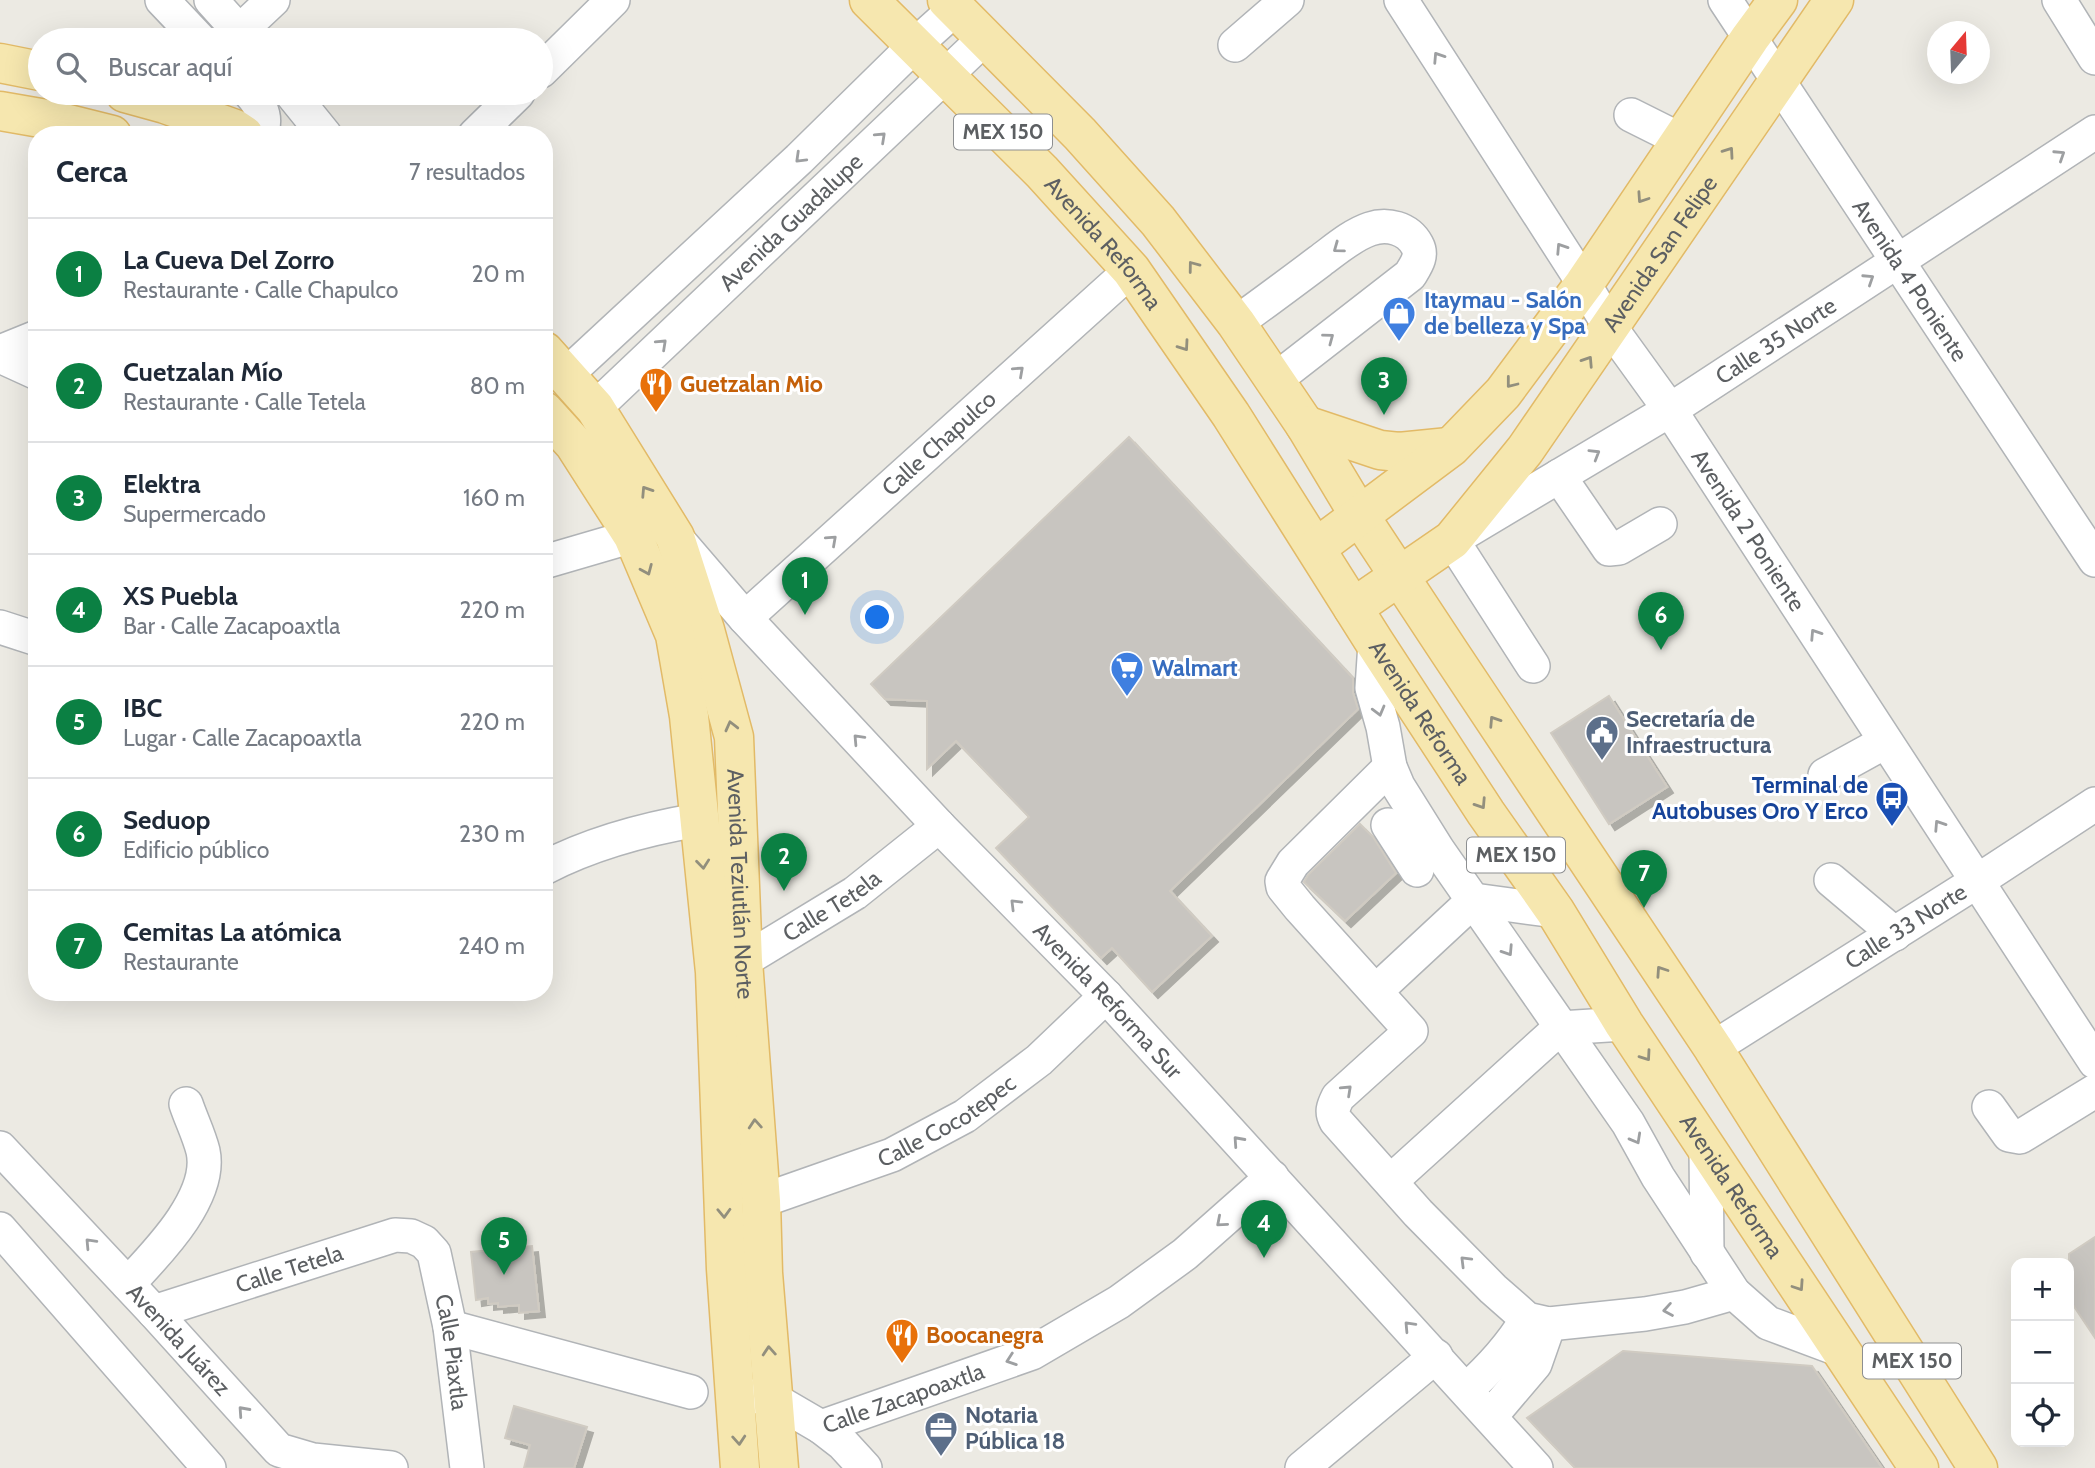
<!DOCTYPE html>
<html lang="es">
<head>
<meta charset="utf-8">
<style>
	body { margin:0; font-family:Cabin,sans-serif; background:#f6f6f7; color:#1f2937 }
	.controls { position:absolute; right:21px; bottom:21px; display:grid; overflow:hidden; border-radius:14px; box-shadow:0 7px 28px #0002 }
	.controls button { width:63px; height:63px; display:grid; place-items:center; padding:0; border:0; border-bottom:2px solid #e0e1e3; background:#fff; color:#1f2937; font:35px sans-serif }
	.compass { position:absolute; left:1927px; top:21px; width:63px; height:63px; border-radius:50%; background:#fff; box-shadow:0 7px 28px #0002; rotate:19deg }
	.you { position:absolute; left:878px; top:618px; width:24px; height:24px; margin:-18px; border:5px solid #fff; border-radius:50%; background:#1a73e8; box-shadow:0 0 0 10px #1a73e833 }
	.badge { display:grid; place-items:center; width:46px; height:46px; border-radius:50%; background:#0b8043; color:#fff; font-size:23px; font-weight:700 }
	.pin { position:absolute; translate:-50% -58px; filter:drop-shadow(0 2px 4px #0008) }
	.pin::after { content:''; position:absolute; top:37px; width:24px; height:21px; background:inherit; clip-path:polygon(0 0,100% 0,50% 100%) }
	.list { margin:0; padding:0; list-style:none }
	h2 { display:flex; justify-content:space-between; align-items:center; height:91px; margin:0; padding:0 28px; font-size:30px }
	h2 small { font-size:23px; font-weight:400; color:#747a83 }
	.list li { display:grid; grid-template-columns:46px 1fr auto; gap:21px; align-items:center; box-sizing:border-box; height:112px; padding:0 28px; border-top:2px solid #e0e1e3 }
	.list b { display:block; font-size:26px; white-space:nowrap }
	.list p { margin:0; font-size:23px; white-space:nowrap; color:#747a83 }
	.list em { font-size:23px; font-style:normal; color:#747a83 }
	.icon { flex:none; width:38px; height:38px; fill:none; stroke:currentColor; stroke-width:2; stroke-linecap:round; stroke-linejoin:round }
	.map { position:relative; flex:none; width:2095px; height:1468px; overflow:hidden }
	.search { position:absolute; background:#fff; box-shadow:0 7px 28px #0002; left:28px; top:28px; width:525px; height:77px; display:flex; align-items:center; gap:18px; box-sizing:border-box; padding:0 24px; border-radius:38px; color:#747a83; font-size:26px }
	.panel { position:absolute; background:#fff; box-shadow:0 7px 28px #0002; left:28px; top:126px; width:525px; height:875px; border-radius:28px }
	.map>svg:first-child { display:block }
</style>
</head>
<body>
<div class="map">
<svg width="2095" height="1468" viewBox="0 0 2095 1468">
	<defs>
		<filter id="shadow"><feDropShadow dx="6" dy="6" stdDeviation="0" flood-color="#0004"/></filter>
	</defs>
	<rect width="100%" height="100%" fill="#eceae3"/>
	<path fill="#c8c5c0" stroke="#d0cbc2" stroke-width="2" filter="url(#shadow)" d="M 1129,437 L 1353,678 L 1353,693 L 1358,709 L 1170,891 L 1212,936 L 1152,992 L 1112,948 L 1101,958 L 996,848 L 1029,817 L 956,741 L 927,769 L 927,701 L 885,699 L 871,684 Z
		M 1609,696 L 1667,787 L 1609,824 L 1551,733 Z
		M 1360,824 L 1373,837 L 1396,873 L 1345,921 L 1304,882 L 1308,875 Z
		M 2095,1237 L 2095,1338 L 2069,1299 L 2069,1254 Z
		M 532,1246 L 539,1311 L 519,1313 L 519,1305 L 498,1307 L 498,1303 L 488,1304 L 488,1298 L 476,1300 L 471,1252 Z
		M 1623,1351 L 1812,1366 L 1882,1468 L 1575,1468 L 1527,1418 Z
		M 514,1406 L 587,1427 L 574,1468 L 524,1468 L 530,1445 L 505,1438 Z"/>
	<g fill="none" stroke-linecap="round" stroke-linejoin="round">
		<defs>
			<g id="minor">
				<path d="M 162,0 L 200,40"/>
				<path d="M 211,0 L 247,40"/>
				<path id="s1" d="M 1401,0 L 1584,284 L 1610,327 L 1670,410 L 2095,1062"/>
				<path id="s2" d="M 1725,0 L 2095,560"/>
				<path d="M 2059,0 L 2095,58"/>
				<path d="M 240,31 L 273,0"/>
				<path d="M 1235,45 L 1287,0"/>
				<path d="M 541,71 L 613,0"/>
				<path d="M 250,93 C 261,105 268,119 260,135"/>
				<path d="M 291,93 L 325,135"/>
				<path d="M 1631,115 L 1681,140"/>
				<path d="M 475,135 L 518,93"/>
				<path d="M 1236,323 C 1264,303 1292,282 1320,261 C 1335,250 1352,235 1370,229 C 1387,223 1408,228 1417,245 C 1423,256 1416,265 1410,275 L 1275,380"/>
				<path d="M 0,352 L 37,337"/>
				<path d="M 0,356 L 37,373"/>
				<path d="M 567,374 L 799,159 L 915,45 L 955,9"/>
				<path id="s3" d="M 595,408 L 986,37"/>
				<path d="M 1559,476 L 1609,549 L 1619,548 L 1660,524"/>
				<path id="s4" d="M 678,540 L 745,618 L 939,826 L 1106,996 L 1536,1468"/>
				<path d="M 544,562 L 633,536"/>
				<path id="s5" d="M 745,618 L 1131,270"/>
				<path d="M 0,627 L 37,639"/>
				<path d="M 1375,643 L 1372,688 L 1383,727 L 1390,767 L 1398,786 L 1438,850 L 1628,1123 L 1658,1177 L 1734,1293 L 1768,1323 L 1843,1351"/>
				<path id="s6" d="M 1533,666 L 1452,540 L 1670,410 L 2095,132"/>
				<path d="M 1390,767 L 1293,863 L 1282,881 L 1283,887 L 1300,908 L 1411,1031 L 1338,1097 C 1333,1107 1331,1112 1336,1121 L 1418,1213 L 1493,1289 L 1527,1319 L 1549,1324 L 1645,1314 L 1685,1307 L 1734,1293"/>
				<path d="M 1825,775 L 1885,742"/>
				<path d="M 1388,825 L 1417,870"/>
				<path d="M 544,868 C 592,843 645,829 698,820"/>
				<path d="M 1831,880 L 1895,934"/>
				<path id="s7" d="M 723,969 L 743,961 L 855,893 L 939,826"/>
				<path d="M 1376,991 L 1474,900 L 1555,911"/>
				<path id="s8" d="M 1713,1048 L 1976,882 L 2095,804"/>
				<path d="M 1989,1107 L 2009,1135 L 2020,1137 L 2095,1091"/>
				<path d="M 1706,1146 L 1707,1253"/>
				<path id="s9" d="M 0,1148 L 154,1312 L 279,1450 L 313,1460 L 391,1468"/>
				<path d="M 1391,1181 L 1560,1028 L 1624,1024"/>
				<path id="s10" d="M 761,1201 L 892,1155 L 965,1116 L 1039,1060 L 1106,996"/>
				<path d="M 0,1229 L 209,1468"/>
				<path d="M 128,1284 C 157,1253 213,1197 203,1151 C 199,1135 191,1119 186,1104"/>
				<path id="s11" d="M 154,1312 L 395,1235 L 411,1236 L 424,1242 L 434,1253 L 450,1327 L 467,1468"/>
				<path d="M 450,1327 L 691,1392"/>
				<path d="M 1466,1390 C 1491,1368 1510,1347 1527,1319"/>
				<path id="s12" d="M 752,1396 L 773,1399 L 821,1427 L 1032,1353 L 1119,1302 L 1185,1254 L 1272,1177"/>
				<path d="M 1490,1417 L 1535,1364 L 1549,1324"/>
				<path d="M 821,1427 L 843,1444 L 865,1468"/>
				<path d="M 1302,1468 L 1436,1356"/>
			</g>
			<g id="major">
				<path id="s13" d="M 869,0 L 1042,172 L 1131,270 L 1231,415 L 1375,643 L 1486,813 L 1555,911 L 1624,1024 L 1919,1468"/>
				<path d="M 947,0 L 1080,134 L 1158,221 L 1236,323 L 1305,425 L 1359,515 L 1450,653 L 1713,1048 L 1978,1468"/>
				<path d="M 0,63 L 40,71"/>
				<path d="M 125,93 L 165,104 L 235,129 L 244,135"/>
				<path d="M 0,111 L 52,120 L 112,135"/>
				<path id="s14" d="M 544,351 L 595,408 L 675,537 L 705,630 L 734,737 L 743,961 L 761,1201 L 763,1273 L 779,1468"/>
				<path d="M 544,411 L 574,444 L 633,536 L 675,635 L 689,716 L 715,972 L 726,1269 L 740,1468"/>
				<path d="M 1305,425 L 1380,450 L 1399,452 L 1449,447"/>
				<path d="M 1316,548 L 1451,447 L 1503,393 L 1584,284 L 1750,38 L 1778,0"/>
				<path id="s15" d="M 1353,608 L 1452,540 L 1525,450 L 1834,0"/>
			</g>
		</defs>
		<use href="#minor" stroke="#b1b4b7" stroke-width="36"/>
		<use href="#major" stroke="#e2ba67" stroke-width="41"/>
		<use href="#minor" stroke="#fff" stroke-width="33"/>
		<use href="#major" stroke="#f6e7af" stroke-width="38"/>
	</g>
	<defs><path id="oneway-chevron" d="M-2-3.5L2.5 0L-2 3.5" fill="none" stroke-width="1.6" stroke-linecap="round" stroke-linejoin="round" transform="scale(1.75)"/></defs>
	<g stroke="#9d9fa1">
		<use href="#oneway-chevron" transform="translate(1438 57) rotate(-123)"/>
		<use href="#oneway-chevron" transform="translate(881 137) rotate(-43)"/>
		<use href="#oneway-chevron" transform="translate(2060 155) rotate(-33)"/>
		<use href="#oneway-chevron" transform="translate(800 158) rotate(136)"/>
		<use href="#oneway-chevron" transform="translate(1338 248) rotate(144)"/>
		<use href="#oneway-chevron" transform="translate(1561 248) rotate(-123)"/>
		<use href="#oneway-chevron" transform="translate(1869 279) rotate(-33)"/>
		<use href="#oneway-chevron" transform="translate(1329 338) rotate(-37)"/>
		<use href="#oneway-chevron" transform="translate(662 344) rotate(-43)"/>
		<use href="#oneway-chevron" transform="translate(1019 371) rotate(-42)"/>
		<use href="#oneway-chevron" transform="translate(1595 454) rotate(-31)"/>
		<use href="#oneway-chevron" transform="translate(832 540) rotate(-42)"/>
		<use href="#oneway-chevron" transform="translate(1815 634) rotate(-123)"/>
		<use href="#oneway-chevron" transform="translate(1379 711) rotate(75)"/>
		<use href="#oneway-chevron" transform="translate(858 739) rotate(-133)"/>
		<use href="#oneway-chevron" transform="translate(1939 825) rotate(-123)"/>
		<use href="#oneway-chevron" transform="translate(1015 904) rotate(-135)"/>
		<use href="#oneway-chevron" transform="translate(1508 951) rotate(57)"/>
		<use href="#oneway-chevron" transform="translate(1347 1090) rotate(-43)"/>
		<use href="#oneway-chevron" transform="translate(1636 1139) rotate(61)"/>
		<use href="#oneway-chevron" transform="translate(1238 1141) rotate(-132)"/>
		<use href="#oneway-chevron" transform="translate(1221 1222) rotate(139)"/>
		<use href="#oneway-chevron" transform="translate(90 1243) rotate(-133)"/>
		<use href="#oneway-chevron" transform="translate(1465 1261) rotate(-135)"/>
		<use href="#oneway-chevron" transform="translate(1668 1310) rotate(170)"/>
		<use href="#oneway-chevron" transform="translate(1409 1326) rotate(-133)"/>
		<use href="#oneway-chevron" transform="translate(1011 1360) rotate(161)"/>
		<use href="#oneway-chevron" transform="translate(243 1411) rotate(-132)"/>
	</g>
	<g stroke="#928f7d">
		<use href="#oneway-chevron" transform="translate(1729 152) rotate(-55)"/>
		<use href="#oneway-chevron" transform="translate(1642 198) rotate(124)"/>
		<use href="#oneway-chevron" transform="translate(1193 266) rotate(-127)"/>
		<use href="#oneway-chevron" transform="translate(1184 346) rotate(55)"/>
		<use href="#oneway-chevron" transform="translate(1588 361) rotate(-57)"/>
		<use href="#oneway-chevron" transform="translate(1511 383) rotate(128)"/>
		<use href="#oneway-chevron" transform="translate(646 491) rotate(-123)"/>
		<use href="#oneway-chevron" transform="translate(647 570) rotate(67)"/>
		<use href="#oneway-chevron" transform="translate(1494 721) rotate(-123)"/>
		<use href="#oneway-chevron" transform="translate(731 726) rotate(-104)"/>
		<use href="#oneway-chevron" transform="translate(1481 804) rotate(57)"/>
		<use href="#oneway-chevron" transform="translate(703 864) rotate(84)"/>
		<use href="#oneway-chevron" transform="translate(1661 971) rotate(-124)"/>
		<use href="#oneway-chevron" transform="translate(1646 1056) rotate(55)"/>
		<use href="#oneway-chevron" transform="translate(755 1124) rotate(-94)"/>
		<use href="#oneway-chevron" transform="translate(724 1213) rotate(88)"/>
		<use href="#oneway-chevron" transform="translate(1799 1286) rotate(56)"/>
		<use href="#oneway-chevron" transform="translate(769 1351) rotate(-94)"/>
		<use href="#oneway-chevron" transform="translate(739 1440) rotate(86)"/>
	</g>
	<defs>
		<symbol id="shop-pin" viewBox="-11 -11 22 30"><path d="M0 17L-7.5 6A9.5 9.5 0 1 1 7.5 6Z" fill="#3f7fe0" stroke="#fff"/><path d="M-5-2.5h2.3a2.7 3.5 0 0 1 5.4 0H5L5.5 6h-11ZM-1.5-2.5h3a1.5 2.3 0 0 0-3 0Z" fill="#fff"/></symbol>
		<symbol id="restaurant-pin" viewBox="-11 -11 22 30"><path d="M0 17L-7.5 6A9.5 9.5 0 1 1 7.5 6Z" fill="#e8710a" stroke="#fff"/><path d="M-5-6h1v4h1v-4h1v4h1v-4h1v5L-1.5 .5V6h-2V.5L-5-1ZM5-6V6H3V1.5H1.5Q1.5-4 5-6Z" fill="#fff"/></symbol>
		<symbol id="supermarket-pin" viewBox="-11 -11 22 30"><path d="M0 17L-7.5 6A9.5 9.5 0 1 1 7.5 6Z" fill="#3f7fe0" stroke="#fff"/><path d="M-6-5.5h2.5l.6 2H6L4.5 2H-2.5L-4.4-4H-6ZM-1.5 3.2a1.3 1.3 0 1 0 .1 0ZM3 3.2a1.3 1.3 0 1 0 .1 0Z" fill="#fff"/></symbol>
		<symbol id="civic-pin" viewBox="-11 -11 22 30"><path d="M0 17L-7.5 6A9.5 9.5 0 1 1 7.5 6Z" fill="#5c6f8a" stroke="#fff"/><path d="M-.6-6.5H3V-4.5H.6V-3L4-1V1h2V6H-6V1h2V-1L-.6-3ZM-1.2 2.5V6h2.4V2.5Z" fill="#fff"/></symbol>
		<symbol id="bus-pin" viewBox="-11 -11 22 30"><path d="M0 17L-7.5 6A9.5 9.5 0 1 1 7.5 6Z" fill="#1a4fb4" stroke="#fff"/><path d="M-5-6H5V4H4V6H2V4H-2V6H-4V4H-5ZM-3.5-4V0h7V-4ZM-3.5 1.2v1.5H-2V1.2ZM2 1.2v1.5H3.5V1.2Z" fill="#fff"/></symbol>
		<symbol id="office-pin" viewBox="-11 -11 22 30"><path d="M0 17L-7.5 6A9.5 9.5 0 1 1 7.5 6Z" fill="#5c6f8a" stroke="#fff"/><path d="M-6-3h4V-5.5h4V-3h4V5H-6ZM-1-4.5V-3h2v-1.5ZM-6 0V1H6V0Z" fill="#fff"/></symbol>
	</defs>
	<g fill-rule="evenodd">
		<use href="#shop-pin" x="1380" y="294" width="38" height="52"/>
		<use href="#restaurant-pin" x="637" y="365" width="38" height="52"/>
		<use href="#supermarket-pin" x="1108" y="649" width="38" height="52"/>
		<use href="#civic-pin" x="1583" y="713" width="38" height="52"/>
		<use href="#bus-pin" x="1873" y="779" width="38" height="52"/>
		<use href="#restaurant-pin" x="883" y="1316" width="38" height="52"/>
		<use href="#office-pin" x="922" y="1409" width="38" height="52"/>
	</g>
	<g text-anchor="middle" stroke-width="6" stroke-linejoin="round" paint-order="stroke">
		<g fill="#fff" stroke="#8d8f91" stroke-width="2">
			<rect x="954" y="114.5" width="98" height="35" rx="5"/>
			<rect x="1467" y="837.5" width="98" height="35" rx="5"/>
			<rect x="1863" y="1343.5" width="98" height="35" rx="5"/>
		</g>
		<g font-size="21" font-weight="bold" fill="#5c5f62">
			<text x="1003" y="139">MEX 150</text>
			<text x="1516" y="862">MEX 150</text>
			<text x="1912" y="1368">MEX 150</text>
		</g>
		<g font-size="23" fill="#5c5f62" stroke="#fff">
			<text dy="8" stroke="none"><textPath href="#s3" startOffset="270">Avenida Guadalupe</textPath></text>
			<text dy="8" stroke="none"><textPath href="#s13" startOffset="338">Avenida Reforma</textPath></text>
			<text dy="8" stroke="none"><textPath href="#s15" startOffset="474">Avenida San Felipe</textPath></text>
			<text dy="8" stroke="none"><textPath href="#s2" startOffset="336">Avenida 4 Poniente</textPath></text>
			<text dy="8" stroke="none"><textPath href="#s6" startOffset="530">Calle 35 Norte</textPath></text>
			<text dy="8" stroke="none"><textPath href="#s5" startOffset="261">Calle Chapulco</textPath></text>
			<text dy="8" stroke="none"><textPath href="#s1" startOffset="634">Avenida 2 Poniente</textPath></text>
			<text dy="8" stroke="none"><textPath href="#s13" startOffset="905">Avenida Reforma</textPath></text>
			<text dy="8" stroke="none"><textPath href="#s14" startOffset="584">Avenida Teziutlán Norte</textPath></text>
			<text dy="8" stroke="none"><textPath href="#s7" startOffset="126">Calle Tetela</textPath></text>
			<text dy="8" stroke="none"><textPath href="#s8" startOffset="228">Calle 33 Norte</textPath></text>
			<text dy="8" stroke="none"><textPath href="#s4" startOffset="630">Avenida Reforma Sur</textPath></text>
			<text dy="8" stroke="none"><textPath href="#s10" startOffset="203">Calle Cocotepec</textPath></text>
			<text dy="8" stroke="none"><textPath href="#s13" startOffset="1472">Avenida Reforma</textPath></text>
			<text dy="8" stroke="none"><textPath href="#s11" startOffset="142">Calle Tetela</textPath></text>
			<text dy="8" stroke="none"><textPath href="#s9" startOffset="262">Avenida Juárez</textPath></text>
			<text dy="8" stroke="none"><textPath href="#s11" startOffset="399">Calle Piaxtla</textPath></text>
			<text dy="8" stroke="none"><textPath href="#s12" startOffset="164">Calle Zacapoaxtla</textPath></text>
		</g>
		<g font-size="23" font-weight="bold" fill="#366cbe" stroke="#fff" text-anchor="start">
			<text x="1424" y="308">Itaymau - Salón<tspan x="1424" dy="26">de belleza y Spa</tspan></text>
			<text x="1152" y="676">Walmart</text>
		</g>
		<g font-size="23" font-weight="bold" fill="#c56008" stroke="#fff" text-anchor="start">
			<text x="680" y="392">Guetzalan Mio</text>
			<text x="926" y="1343">Boocanegra</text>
		</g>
		<g font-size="23" font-weight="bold" fill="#4e5e75" stroke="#fff" text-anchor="start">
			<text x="1626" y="727">Secretaría de<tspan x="1626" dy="26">Infraestructura</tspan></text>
			<text x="965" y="1423">Notaria<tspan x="965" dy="26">Pública 18</tspan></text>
		</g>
		<g font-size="23" font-weight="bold" fill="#164399" stroke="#fff" text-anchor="end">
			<text x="1868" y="793">Terminal de<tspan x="1868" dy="26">Autobuses Oro Y Erco</tspan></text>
		</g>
	</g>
</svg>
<div class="controls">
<button>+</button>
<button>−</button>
<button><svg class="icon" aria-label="locate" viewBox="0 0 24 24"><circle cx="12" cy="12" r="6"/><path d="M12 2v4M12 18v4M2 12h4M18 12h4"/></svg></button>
</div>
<svg class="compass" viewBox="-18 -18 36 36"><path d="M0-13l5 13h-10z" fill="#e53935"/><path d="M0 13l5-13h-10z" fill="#747a83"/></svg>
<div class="you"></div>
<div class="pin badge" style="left:805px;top:615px">1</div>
<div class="pin badge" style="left:784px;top:891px">2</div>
<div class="pin badge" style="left:1384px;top:415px">3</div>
<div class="pin badge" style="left:1264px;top:1258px">4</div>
<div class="pin badge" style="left:504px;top:1275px">5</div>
<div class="pin badge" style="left:1661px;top:650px">6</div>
<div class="pin badge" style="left:1644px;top:908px">7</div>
<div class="search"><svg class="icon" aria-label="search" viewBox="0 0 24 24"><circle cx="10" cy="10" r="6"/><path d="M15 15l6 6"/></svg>Buscar aquí</div>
<section class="panel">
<h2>Cerca<small>7 resultados</small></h2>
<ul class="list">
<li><span class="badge">1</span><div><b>La Cueva Del Zorro</b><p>Restaurante · Calle Chapulco</p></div><em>20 m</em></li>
<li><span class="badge">2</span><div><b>Cuetzalan Mío</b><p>Restaurante · Calle Tetela</p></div><em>80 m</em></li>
<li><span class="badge">3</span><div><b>Elektra</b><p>Supermercado</p></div><em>160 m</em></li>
<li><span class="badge">4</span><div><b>XS Puebla</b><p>Bar · Calle Zacapoaxtla</p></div><em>220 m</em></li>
<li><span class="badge">5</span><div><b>IBC</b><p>Lugar · Calle Zacapoaxtla</p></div><em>220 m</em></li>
<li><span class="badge">6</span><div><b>Seduop</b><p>Edificio público</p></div><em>230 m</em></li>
<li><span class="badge">7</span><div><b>Cemitas La atómica</b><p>Restaurante</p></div><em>240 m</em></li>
</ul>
</section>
</div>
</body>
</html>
